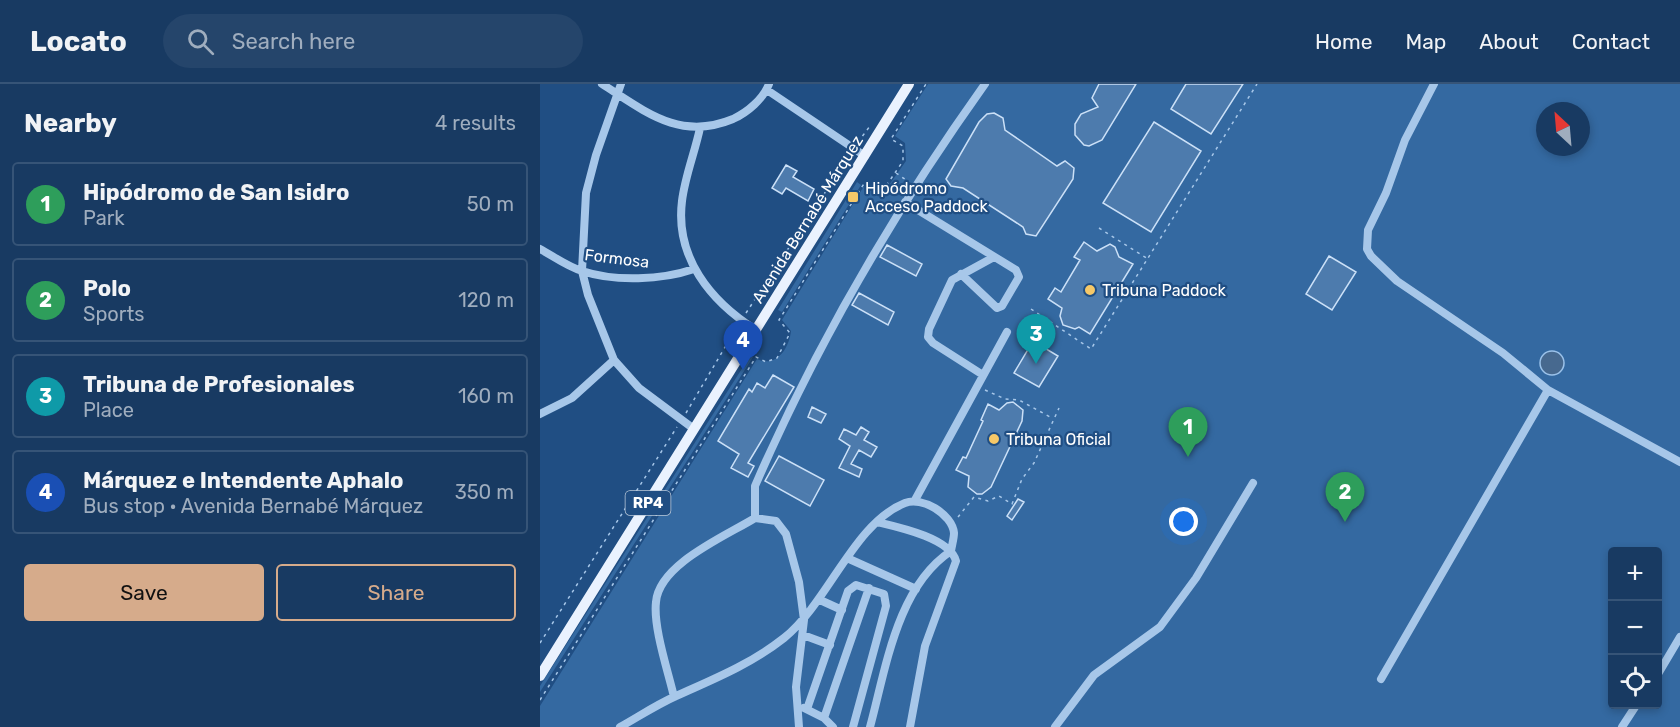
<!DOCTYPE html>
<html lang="en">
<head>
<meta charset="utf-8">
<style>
	body { margin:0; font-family:Rubik,sans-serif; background:#25456b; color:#f1f3f6 }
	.controls { position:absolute; right:18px; bottom:18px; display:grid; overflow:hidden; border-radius:6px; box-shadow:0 3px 9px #0003 }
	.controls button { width:54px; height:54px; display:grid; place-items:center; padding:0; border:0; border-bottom:2px solid #365477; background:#183a62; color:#f1f3f6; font:30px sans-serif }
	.compass { position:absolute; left:996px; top:18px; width:54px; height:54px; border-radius:50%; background:#183a62; box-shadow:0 3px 9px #0003; rotate:334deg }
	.you { position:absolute; left:644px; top:438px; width:21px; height:21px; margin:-15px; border:4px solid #fff; border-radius:50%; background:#1a73e8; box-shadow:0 0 0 9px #1a73e833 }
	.badge { display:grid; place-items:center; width:39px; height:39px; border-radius:50%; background:#d6ab8b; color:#fff; font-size:20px; font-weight:700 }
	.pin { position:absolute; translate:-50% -50px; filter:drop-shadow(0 2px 3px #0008) }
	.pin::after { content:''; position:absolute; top:32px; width:21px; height:18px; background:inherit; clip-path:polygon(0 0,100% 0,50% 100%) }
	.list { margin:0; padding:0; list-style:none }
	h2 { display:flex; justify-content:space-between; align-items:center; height:78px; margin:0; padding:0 24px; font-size:26px }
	h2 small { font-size:20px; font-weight:400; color:#9fadbe }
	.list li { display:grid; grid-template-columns:39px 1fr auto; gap:18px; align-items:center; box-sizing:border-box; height:84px; margin:0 12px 12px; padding:0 12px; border:2px solid #365477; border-radius:6px }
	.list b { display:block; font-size:22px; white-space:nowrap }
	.list p { margin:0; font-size:20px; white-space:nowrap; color:#9fadbe }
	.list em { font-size:20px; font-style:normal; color:#9fadbe }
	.actions { display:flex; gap:12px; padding:18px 24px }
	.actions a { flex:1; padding:14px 0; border:2px solid #d6ab8b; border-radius:6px; text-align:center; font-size:21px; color:#d6ab8b }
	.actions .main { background:#d6ab8b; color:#111 }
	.icon { flex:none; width:33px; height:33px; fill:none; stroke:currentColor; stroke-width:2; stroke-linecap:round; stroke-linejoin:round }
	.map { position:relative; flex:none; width:1140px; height:643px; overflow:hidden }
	header { display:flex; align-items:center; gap:36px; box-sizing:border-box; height:84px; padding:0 30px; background:#183a62; border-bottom:2px solid #365477 }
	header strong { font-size:28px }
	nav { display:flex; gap:33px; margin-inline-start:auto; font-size:21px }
	.search { width:420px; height:54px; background:#25456b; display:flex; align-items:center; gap:15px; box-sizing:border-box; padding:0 21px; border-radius:33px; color:#9fadbe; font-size:22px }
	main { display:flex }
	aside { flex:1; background:#183a62 }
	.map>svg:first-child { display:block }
</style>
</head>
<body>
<header>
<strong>Locato</strong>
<div class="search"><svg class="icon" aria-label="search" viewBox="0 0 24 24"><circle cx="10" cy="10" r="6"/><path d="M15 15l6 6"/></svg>Search here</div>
<nav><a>Home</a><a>Map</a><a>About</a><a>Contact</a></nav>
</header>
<main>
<aside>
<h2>Nearby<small>4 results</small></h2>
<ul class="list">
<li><span class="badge" style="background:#2e9e5b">1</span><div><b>Hipódromo de San Isidro</b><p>Park</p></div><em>50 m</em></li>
<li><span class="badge" style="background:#2e9e5b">2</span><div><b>Polo</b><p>Sports</p></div><em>120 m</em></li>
<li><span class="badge" style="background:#0f9aa8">3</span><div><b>Tribuna de Profesionales</b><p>Place</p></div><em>160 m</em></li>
<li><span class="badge" style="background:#1a4fb4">4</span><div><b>Márquez e Intendente Aphalo</b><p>Bus stop · Avenida Bernabé Márquez</p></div><em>350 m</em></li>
</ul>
<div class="actions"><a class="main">Save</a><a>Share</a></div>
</aside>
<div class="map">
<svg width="1140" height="643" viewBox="0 0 1140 643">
	<rect width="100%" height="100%" fill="#204e83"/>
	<path fill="#3469a1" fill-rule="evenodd" d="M 388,0 L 1140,0 L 1140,643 L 0,643 L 0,622 L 217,275 C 236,284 249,265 251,247 L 242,236 L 324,102 L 333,108 L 347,104 L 366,77 L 365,59 L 355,52 ZM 1005,27 L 1041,27 L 1041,63 L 1005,63 ZM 1072,468 L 1118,468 L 1118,620 L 1072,620 Z
		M 317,98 L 321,101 L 242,228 L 238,226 Z
		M 210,272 L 213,273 L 0,608 L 0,602 Z"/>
	<path fill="#47698f" stroke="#9bc2ea" stroke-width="1.5" d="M1000 279a12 12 0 1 1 24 0a12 12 0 1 1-24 0Z"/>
	<path fill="#4d7bad" stroke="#cbe0f7" stroke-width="1.5" d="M 559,0 L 596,0 L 562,56 L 549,62 L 544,61 L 535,51 L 535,40 L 541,30 L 558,23 L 552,14 Z
		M 646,0 L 703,0 L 671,50 L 631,25 Z
		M 454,29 L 463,34 L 465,46 L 517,82 L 525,77 L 534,84 L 533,95 L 496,152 L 486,150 L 483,143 L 423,104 L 411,102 L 406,95 L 439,38 L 447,30 Z
		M 614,38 L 661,67 L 611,148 L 563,119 Z
		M 246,81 L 257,87 L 253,93 L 274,105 L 268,117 L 246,104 L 242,110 L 232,104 Z
		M 544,158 L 557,167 L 570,160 L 575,163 L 579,173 L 593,180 L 550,250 L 539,243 L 535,245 L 523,241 L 520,232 L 522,224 L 508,215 L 515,204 L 521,208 L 540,176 L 534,173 Z
		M 347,161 L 382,180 L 376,192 L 340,173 Z
		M 789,172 L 816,188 L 792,226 L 766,210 Z
		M 319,209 L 354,228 L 348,241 L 312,221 Z
		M 493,257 L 518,272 L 499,303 L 474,289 Z
		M 233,291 L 254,303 L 208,379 L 214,382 L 208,393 L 191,384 L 199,370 L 178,357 L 209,305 L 212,308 L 217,299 L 225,304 Z
		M 473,318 L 483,326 L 482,337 L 451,403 L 442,410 L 437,410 L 428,403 L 429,392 L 416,386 L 423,373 L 426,374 L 443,337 L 441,336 L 448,320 L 459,326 L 467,319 Z
		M 272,323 L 286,330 L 281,339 L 268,333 Z
		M 321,343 L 329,348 L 324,356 L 337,363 L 331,373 L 319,366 L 311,380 L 322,385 L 319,393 L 299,384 L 310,362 L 299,355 L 304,345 L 316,351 Z
		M 239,372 L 284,396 L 270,422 L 225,397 Z
		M 478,415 L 484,418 L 472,436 L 467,432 Z"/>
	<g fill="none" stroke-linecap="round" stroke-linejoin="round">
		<path stroke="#a7c7e9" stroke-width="1.5" stroke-dasharray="3 4.5" stroke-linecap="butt" d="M 318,58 L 330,42 L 332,43
			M 356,89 L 369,98
			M 559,144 L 608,175
			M 491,225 L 551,265 L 717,0
			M 206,229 L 309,72
			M 445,306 L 465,315 L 479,316 L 512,334
			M 146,329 L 197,243
			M 418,433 L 434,413 L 448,417 L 459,412 L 472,420 L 482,395 L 494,379 L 519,324
			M 0,559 L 137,343
			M 0,616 L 216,273 L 226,278 L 237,274 L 250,249 L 239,236 L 325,98 L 334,104 L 346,102 L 363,77 L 363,62 L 351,55 L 386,0"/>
		<path stroke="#a7c7e9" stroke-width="8" d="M 62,0 C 106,28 140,57 193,35 C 208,28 223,15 229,0
			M 81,0 L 56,71 L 46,109 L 42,187 L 48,211 L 74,276 L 99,304 L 154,345
			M 894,0 L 865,56 L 846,109 L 828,146 L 827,165 L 831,172 L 857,197 L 963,269 L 1008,306 L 1140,378
			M 227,6 L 325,72
			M 160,44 C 155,68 145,92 142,117 C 135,173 170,217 216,246
			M 365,118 L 476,186 L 479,193 L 462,222 L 457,224 L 421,190
			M 0,165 C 13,172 28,183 42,187 C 75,198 122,196 154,185
			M 443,291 L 393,259 L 388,253 L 389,245 L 412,196 L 454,173
			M 0,330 L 32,314 L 74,276
			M 375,416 L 467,248
			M 215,434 L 215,402 C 277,259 355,126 445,0
			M 337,438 C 358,443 410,454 416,477 L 385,562 L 370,643
			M 307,474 L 376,505
			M 280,516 L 302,526
			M 263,551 L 290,561
			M 1118,590 L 1140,553
			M 841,595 L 1008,306
			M 134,613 C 128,587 113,543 116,518 C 119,480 186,452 215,434 L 236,437 L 246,450 L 259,498 L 264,536 L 256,603 L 259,643
			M 264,624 L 284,634 L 293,643
			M 267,625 L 308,507 L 316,501 L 344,510 L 346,522 L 313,643
			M 284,634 L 329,504
			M 80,643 C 98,633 116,621 136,612 C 174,595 211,580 244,554 C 288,519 314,439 365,419 C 382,412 412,430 414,449 C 414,454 412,461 411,467 C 357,503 346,584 330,643
			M 515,643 L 554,591 L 620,543 L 656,494 L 713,399
			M 1082,643 L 1097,620"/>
		<path stroke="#eaf2fe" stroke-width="10" d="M 0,592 L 369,0"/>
	</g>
	<g fill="#f6c868" stroke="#204e83" stroke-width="2">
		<rect x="307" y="107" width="12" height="12" rx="3"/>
		<circle cx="550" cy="206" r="6"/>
		<circle cx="454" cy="355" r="6"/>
	</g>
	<g text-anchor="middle" stroke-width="4.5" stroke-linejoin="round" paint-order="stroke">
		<rect fill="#204e83" stroke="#bccada" stroke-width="1.5" x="85.5" y="407" width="45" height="24" rx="4.5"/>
		<g font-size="15" font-weight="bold" fill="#fff">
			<text x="108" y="424">RP4</text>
		</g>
		<g font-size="16" fill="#fff" stroke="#204e83" text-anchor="start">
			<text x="325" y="110">Hipódromo<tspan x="325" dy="18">Acceso Paddock</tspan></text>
			<text x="562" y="212">Tribuna Paddock</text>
			<text x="466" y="361">Tribuna Oficial</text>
		</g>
		<g font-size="16" fill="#fff" stroke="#204e83">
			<text transform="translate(267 135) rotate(-58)" y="6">Avenida Bernabé Márquez</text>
			<text transform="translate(77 174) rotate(7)" y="6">Formosa</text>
		</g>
	</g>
</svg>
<div class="controls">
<button>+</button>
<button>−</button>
<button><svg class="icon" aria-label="locate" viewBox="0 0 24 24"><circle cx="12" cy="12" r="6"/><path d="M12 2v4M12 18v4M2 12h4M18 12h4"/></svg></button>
</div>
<svg class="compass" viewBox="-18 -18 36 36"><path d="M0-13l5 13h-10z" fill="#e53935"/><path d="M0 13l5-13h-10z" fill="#9fadbe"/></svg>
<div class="you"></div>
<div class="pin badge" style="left:648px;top:373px;background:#2e9e5b">1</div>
<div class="pin badge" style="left:805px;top:438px;background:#2e9e5b">2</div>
<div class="pin badge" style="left:496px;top:280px;background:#0f9aa8">3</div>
<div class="pin badge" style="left:203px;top:286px;background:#1a4fb4">4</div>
</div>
</main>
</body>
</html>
